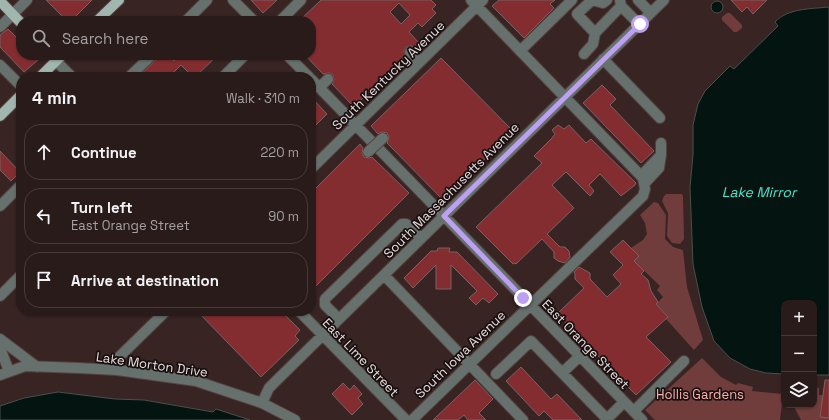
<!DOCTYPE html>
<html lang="en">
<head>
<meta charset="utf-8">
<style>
	body { margin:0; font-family:"Space Grotesk",sans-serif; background:#352827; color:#f1f3f6 }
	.controls { position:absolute; right:12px; bottom:12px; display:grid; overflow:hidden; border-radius:8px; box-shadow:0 1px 3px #0004 }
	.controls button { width:36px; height:36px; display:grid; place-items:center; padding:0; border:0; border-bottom:1px solid #453939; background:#291b1a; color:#f1f3f6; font:20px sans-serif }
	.stop { position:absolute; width:12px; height:12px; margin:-9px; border:3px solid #bca0f2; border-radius:50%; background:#fff }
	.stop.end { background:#bca0f2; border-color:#fff; box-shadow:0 1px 4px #0008 }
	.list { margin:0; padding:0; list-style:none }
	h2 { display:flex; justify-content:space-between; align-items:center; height:52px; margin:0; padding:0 16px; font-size:17px }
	h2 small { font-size:13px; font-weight:400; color:#a5a1a2 }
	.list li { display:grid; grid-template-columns:26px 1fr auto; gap:12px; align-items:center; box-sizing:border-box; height:56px; margin:0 8px 8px; padding:0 8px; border:1px solid #453939; border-radius:16px }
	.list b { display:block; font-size:15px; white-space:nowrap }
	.list p { margin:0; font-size:13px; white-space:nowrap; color:#a5a1a2 }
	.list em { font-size:13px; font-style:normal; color:#a5a1a2 }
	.icon { flex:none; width:22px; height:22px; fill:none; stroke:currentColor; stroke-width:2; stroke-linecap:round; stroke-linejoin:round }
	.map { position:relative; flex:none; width:829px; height:420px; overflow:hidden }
	.search { position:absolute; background:#291b1a; box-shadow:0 1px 3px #0004; left:16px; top:16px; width:300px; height:44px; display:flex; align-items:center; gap:10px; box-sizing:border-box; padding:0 14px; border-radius:16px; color:#a5a1a2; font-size:15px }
	.panel { position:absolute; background:#291b1a; box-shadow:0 1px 3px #0004; left:16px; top:72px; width:300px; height:244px; border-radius:16px }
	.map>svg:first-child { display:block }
</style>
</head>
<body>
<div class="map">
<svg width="829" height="420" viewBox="0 0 829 420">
	<rect width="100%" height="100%" fill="#372423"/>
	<path fill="#703d3c" d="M 727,13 L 730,13 L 742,25 L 742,28 L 737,32 L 734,32 L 722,20 L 722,17 Z
		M 666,194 L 682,194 L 683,196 L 684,239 L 680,244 L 672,243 L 667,236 L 668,213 L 662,201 L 664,196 Z
		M 654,202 L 658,203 L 666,215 L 665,239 L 673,247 L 683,250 L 687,287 L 703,340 L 694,350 L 666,319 L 668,317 L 656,304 L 663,297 L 657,290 L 660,286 L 634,261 L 639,256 L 631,248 L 643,240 L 647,234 L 645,223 L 640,215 Z
		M 702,358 L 721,377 L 736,385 L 738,383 L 753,387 L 752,391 L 783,394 L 780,420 L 655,420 L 645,410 Z
		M 814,387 L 819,388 L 819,395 L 823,395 L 820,416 L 829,418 L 829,420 L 801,420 L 793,405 L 814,405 Z"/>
	<path fill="#041410" stroke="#49504e" d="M711 7a6 6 0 1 1 12 0a6 6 0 1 1-12 0Z
		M 829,7 L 829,375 L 814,375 L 814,303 L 784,303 L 784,374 L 766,373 L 750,369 L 730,358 L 714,341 L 702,307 L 693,264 L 690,187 L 693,155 L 693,125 L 698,104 L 705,91 L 730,66 L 734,69 L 778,26 L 775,22 C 788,8 811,9 829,7 Z
		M 58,392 L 115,399 L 144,400 L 213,412 L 216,409 L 250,420 L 0,420 L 0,406 L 24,398 Z"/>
	<path fill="#832d30" stroke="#796362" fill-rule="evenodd" d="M 46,0 L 92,0 L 71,21 L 67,21 Z
		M 251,0 L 277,0 L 263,13 Z
		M 321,0 L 431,0 L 436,5 L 432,9 L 436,13 L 422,27 L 418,23 L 409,32 L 419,43 L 414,47 L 411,46 L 406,47 L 404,51 L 405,56 L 354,107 L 332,84 L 334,80 L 333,75 L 329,73 L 323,74 L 305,55 L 311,55 L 311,21 L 299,21 ZM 399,3 L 410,15 L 401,24 L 390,12 Z
		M 499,0 L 555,0 L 550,4 L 554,8 L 524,38 L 492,6 Z
		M 731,0 L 767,0 L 753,14 L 747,7 L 742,12 Z
		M 8,29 L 21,42 L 21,55 L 33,55 L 38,60 L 24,72 L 0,47 L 0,35 Z
		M 161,55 L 168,55 L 174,61 L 180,55 L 218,55 L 195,77 L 193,77 L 181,65 L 169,77 L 138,77 Z
		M 441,58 L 513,131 L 443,200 L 387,143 L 389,137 L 387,133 L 382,132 L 378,134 L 371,126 Z
		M 602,85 L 616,99 L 610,105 L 654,151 L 641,163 L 583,103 Z
		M 311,97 L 327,114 L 311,130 Z
		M 558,125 L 564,129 L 569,125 L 586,143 L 591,139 L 636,183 L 635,185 L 621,196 L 600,174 L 589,185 L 594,191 L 590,196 L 566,172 L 552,185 L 574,208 L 547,234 L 560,247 L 565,247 L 569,251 L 570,257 L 565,263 L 558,261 L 554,258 L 554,252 L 542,239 L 516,264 L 515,263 L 513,264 L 476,227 L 542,163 L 534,156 L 552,138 L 555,134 L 552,130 Z
		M 360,144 L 363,148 L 362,153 L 364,157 L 369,158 L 372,157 L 409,193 L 311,291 L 311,193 Z
		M 0,151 L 20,172 L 11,181 L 0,170 Z
		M 623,240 L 639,256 L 634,261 L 644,271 L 641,274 L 648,280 L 651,291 L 658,302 L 656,304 L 668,317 L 646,337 L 671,362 L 636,395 L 557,314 L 584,288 L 575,279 L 575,274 L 574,272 L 579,267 L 590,273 L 590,279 L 607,297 L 621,284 L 613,275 L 623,265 L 610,252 Z
		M 438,248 L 450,248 L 449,252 L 457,252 L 498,294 L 489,303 L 483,298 L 476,305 L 469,298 L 477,291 L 451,265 L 451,289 L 436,289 L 436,265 L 413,288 L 404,278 L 431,251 L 437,251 Z
		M 197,311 L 281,311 L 300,330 L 295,336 L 299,340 L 261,377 Z
		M 521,367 L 551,399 L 557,394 L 582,420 L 553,420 L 544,411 L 539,416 L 506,381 Z
		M 475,380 L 493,399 L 479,413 L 486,420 L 468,420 L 464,415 L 458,420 L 433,420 Z
		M 825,380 L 829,380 L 829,418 L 820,417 Z
		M 343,383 L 350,390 L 354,385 L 362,394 L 358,398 L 363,404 L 352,415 L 332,394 Z"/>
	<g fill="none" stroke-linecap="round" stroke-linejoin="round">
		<defs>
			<path id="minor" d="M 233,0 L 254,21
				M 607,0 L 603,3 L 592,0 L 577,14 L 595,33 L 621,6
				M 620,0 L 621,6 L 639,24
				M 638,0 L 651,13
				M 186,21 L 207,0
				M 280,21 L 301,0
				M 0,27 L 27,0
				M 520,51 L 572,0
				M 410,52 L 420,62
				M 584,54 L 593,44 L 595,33
				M 287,55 L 309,77
				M 603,59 L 660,118
				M 56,61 L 72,77
				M 0,65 L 21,86
				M 129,77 L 152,55
				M 223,77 L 245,55
				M 311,79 L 642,420
				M 319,88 L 328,79
				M 661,155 L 661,143
				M 311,169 L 483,0
				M 641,176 L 661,155 L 659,168 L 644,184
				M 0,206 L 21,185
				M 384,275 L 523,420
				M 0,296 L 21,275
				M 299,311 L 406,420
				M 339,319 L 325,305 L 325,299 L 402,224 L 406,224 L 421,238
				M 0,339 L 37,367
				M 0,348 L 9,371
				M 117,370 L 115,361 L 166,311
				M 562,373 L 580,356
				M 496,374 L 531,341 L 607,419 L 624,402
				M 0,375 L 25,366 L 79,368 L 117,370 L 196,381 L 262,403 L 295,420
				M 262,403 L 269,388 L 277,380 L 664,0
				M 634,411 L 684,361
				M 412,420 L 643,196 L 645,189 L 643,178 L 471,0"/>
			<path id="major" d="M 0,1 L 21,23
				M 97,21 L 119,0
				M 40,77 L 62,55
				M 0,116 L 21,95"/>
		</defs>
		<use href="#minor" stroke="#544241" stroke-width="12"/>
		<use href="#major" stroke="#544241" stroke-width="12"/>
		<use href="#minor" stroke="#66706d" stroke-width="10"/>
		<use href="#major" stroke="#a2b6b0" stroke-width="10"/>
		<defs>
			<path id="minor-bridge" d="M 368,152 L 383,138"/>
		</defs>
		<use href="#minor-bridge" stroke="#544241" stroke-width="12" stroke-linecap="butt"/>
		<use href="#minor-bridge" stroke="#66706d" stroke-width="10"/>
	</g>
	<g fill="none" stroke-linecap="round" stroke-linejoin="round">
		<path stroke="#bca0f2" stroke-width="5" d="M 523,298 L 444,216 L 640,24"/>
	</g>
	<g text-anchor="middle" stroke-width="3.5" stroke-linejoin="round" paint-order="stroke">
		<g font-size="13" fill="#eadddd" stroke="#181010">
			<text transform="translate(388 75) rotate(-44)" y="5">South Kentucky Avenue</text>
			<text transform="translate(451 190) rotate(-45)" y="5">South Massachusetts Avenue</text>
			<text transform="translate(586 344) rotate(46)" y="5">East Orange Street</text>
			<text transform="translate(460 354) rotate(-44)" y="5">South Iowa Avenue</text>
			<text transform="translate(361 357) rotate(46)" y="5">East Lime Street</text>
			<text transform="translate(152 364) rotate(8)" y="5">Lake Morton Drive</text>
		</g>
		<g font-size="13" fill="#fdb1ae" stroke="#181010">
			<text x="700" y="399">Hollis Gardens</text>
		</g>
		<g font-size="14" font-style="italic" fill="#38f0ce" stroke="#181010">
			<text x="759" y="197">Lake Mirror</text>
		</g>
	</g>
</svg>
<div class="controls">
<button>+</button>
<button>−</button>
<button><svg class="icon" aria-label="layers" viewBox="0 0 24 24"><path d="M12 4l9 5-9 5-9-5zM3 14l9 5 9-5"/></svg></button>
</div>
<div class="stop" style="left:640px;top:24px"></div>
<div class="stop end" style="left:523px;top:298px"></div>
<div class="search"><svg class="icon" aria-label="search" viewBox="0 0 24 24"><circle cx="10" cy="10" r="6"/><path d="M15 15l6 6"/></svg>Search here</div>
<section class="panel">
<h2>4 min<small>Walk · 310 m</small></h2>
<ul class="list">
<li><svg class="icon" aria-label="ahead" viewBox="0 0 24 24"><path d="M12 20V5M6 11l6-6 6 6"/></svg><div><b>Continue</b></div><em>220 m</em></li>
<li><svg class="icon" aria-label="left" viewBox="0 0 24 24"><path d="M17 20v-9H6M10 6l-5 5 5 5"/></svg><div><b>Turn left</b><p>East Orange Street</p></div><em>90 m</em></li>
<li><svg class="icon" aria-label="arrive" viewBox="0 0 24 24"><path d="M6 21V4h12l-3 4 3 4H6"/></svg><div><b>Arrive at destination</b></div></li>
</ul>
</section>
</div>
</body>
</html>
